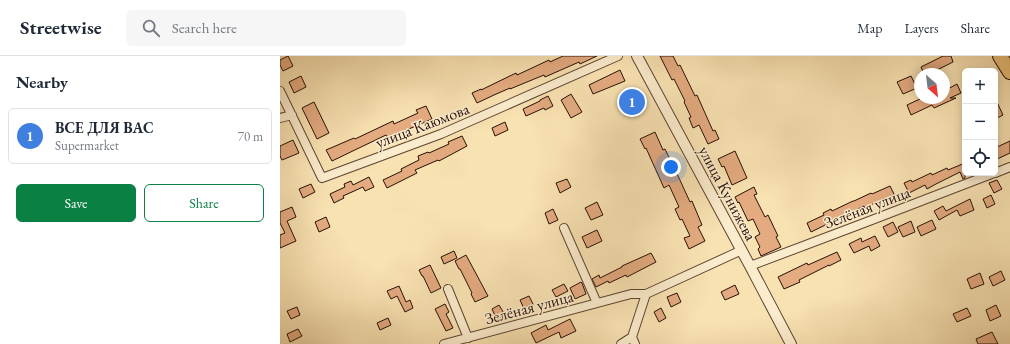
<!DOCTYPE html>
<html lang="en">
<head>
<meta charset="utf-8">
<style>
	body { margin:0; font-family:"EB Garamond",serif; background:#f6f6f7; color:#1f2937 }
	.controls { position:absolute; right:12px; top:12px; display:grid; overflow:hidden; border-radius:6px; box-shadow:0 2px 10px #0003 }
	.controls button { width:36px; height:36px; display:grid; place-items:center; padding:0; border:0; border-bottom:1px solid #e0e1e3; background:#fff; color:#1f2937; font:20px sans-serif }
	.compass { position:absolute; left:634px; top:12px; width:36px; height:36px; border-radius:50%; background:#fff; box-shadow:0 2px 10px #0003; rotate:152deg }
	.you { position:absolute; left:391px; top:111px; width:14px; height:14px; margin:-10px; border:3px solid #fff; border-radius:50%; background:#1a73e8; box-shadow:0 0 0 6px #1a73e833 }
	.badge { display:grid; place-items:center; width:26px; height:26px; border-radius:50%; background:#0b8043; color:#fff; font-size:13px; font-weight:700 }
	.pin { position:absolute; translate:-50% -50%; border:2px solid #fff; box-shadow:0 1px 4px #0006 }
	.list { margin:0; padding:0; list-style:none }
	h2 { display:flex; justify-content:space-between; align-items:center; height:52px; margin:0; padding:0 16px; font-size:17px }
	h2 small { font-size:13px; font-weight:400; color:#747a83 }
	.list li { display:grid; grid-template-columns:26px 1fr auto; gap:12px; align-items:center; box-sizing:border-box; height:56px; margin:0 8px 8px; padding:0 8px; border:1px solid #e0e1e3; border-radius:6px }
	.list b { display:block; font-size:15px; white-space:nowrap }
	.list p { margin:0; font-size:13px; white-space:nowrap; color:#747a83 }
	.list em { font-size:13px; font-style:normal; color:#747a83 }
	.actions { display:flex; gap:8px; padding:12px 16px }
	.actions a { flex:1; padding:9px 0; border:1px solid #0b8043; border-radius:6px; text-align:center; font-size:14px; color:#0b8043 }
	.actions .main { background:#0b8043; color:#fff }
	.icon { flex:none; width:22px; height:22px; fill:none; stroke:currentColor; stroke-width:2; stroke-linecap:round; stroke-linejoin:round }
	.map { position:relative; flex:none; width:730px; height:288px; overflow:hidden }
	header { display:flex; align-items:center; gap:24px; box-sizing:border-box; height:56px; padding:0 20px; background:#fff; border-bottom:1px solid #e0e1e3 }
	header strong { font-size:19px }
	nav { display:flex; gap:22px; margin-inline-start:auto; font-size:14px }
	.search { width:280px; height:36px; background:#f6f6f7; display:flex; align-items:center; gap:10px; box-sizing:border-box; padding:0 14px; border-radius:6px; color:#747a83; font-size:15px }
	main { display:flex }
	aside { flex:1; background:#fff }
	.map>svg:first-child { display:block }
</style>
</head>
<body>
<header>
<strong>Streetwise</strong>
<div class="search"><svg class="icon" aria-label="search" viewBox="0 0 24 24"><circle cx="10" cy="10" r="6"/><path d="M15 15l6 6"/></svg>Search here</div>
<nav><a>Map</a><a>Layers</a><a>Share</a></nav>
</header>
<main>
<aside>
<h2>Nearby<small></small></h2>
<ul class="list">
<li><span class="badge" style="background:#3f7fe0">1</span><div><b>ВСЕ ДЛЯ ВАС</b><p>Supermarket</p></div><em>70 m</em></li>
</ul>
<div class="actions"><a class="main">Save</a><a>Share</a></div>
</aside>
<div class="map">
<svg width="730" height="288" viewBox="0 0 730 288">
	<rect width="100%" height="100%" fill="#f9e2b2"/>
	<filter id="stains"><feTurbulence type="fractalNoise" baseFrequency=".005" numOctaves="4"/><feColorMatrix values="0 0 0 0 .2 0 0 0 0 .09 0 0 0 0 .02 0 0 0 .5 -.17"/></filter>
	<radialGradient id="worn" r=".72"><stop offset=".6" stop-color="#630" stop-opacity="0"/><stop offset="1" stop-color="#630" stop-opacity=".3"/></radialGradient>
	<path fill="#e4ab80" stroke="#280f06" d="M 8,0 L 13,10 L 3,15 L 0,9 L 0,4 Z
		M 283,0 L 317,0 L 300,8 L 299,6 L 265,21 L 264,19 L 230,33 L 230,32 L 214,39 L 197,47 L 192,37 L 201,33 L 201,34 L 236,17 L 237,19 L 269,4 L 270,6 Z
		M 380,0 L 393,0 L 398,10 L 400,9 L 415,40 L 417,39 L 433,75 L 435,74 L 439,83 L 428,88 L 419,69 L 413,72 L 409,62 L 411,61 L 404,46 L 405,45 L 394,23 L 392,24 Z
		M 663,0 L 671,0 L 673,6 L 649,18 L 644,18 L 641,11 Z
		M 340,14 L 345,25 L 313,38 L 309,29 Z
		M 21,20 L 26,31 L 14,37 L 9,26 Z
		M 631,20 L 637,32 L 623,38 L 617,26 Z
		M 677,28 L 681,37 L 670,42 L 676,42 L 654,52 L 652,49 L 631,59 L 627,49 L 642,42 L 664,42 L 664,35 Z
		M 291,38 L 302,56 L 291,62 L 281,44 Z
		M 356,39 L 360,47 L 347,53 L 343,45 Z
		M 268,40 L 273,50 L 265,54 L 264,52 L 246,60 L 243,53 L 260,45 L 260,44 Z
		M 715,42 L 723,59 L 715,63 Z
		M 34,46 L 49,77 L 37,83 L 22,52 Z
		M 146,50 L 152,63 L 108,82 L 106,79 L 52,105 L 46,94 L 74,82 L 75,83 L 113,65 L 114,68 L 138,57 L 136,54 Z
		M 225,66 L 228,74 L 215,80 L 212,72 Z
		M 375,76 L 383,94 L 385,93 L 394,112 L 394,111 L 410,146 L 412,145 L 422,169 L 418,171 L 425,185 L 409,193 L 404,182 L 410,180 L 402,163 L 400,164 L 395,153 L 399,151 L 389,129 L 384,132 L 366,92 L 365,93 L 360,83 Z
		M 182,80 L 187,90 L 159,105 L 158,104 L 135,114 L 137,117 L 107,132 L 103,124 L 122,115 L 121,113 L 139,104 L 138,100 L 148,96 L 149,97 L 169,88 L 168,86 Z
		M 13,84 L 19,97 L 2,104 L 0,100 L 0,90 Z
		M 730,85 L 730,97 L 715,104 L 715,92 Z
		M 455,95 L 467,122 L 452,129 L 444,110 L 442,111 L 438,103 Z
		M 685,107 L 685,122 L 683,123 L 680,116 L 656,128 L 647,133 L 645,129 L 629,137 L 624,127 L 631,124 L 632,126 L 651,117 L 652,119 L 667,112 L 668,114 Z
		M 89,121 L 94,131 L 85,135 L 83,131 L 63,140 L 64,142 L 54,147 L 50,138 L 65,131 L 64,128 L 71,125 L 73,129 Z
		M 287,123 L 291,131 L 280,137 L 276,127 Z
		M 717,124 L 722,133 L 714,137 L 709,127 Z
		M 31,128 L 35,136 L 23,142 L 19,133 Z
		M 610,130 L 615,140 L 605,145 L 604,143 L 584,152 L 584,150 L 531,176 L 527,167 L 544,159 L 543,157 L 551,153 L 552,155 L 573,145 L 574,145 L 591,137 L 592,138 Z
		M 474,131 L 477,138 L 474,139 L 485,161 L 488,159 L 498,180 L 496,181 L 501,191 L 481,200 L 478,193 L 480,191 L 475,181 L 480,178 L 473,163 L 468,165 L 459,146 L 458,147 L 455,141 Z
		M 711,139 L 715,148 L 707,152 L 703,143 Z
		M 690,143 L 694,154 L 680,160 L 677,154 L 659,164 L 654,155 L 663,150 L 666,155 Z
		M 317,146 L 323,159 L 311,164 L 305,152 Z
		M 12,151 L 16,161 L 7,165 L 16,185 L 0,192 L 0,179 L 5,177 L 0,167 L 0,156 Z
		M 273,153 L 278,164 L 269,168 L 265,157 Z
		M 46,161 L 50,171 L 39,176 L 35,166 Z
		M 652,164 L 656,173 L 641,180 L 637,171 Z
		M 631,165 L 635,176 L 623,181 L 618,171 Z
		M 613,166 L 618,176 L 608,181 L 603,171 Z
		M 317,174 L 322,185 L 307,192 L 302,181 Z
		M 595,180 L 600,190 L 591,195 L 589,190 L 574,197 L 569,188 L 581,182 L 582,186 Z
		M 174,195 L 177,202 L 164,208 L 161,201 Z
		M 557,196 L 561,204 L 549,210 L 549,209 L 519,224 L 520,226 L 504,233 L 498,221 L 527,207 L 528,209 Z
		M 371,197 L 376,206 L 347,221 L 346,219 L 329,227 L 328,225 L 316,231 L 312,223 L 319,219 L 320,222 L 342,211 L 342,210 Z
		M 186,199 L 208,240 L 195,246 L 191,238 L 192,237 L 180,213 L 179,213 L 175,205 Z
		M 150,209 L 161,232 L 151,237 L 143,220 L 142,220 L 139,214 Z
		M 721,215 L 725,224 L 713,230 L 709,221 Z
		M 700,217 L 704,228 L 691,233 L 687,223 Z
		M 301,226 L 302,227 L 306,238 L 295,243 L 290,232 Z
		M 284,228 L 288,235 L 276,241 L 272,234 Z
		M 455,229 L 459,238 L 445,244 L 441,236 Z
		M 119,230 L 126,246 L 130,244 L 133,252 L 125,256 L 117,240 L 111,243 L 107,235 Z
		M 397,237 L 401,246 L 391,251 L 387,241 Z
		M 249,240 L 254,250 L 245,255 L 240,244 Z
		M 165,248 L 169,256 L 166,258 L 173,272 L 166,275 L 155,253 Z
		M 219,249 L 225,259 L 217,264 L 212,253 Z
		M 716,249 L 721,260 L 710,265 L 706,254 Z
		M 17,251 L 20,259 L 11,263 L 7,255 Z
		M 381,252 L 386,262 L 379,266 L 374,256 Z
		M 687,252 L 691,260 L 677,266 L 673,258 Z
		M 108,262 L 111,269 L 100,274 L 97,267 Z
		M 290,263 L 296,275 L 281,282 L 279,276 L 256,287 L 251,277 L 266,269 L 268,274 Z
		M 18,273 L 22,280 L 10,286 L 7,278 Z
		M 712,276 L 718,288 L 698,288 L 696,283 Z"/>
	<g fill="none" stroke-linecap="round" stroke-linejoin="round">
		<defs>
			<path id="minor" d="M 0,35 L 42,122 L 161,78 L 338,0
				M 0,62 L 12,59
				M 715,117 L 730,111
				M 284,172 L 317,247
				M 470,210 L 584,167 L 714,117
				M 168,233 L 188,282
				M 164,288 L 351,238 L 366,238 L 462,194
				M 341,288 L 352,281
				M 355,288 L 352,281 L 366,238"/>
			<path id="tertiary" d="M 357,0 L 470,210 L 511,288"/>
			<path id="trunk" d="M 720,0 L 730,16"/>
		</defs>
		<use href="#minor" stroke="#5c4431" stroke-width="10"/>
		<use href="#tertiary" stroke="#5c4431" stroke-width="12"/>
		<use href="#trunk" stroke="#280f06" stroke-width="16"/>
		<use href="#minor" stroke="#fbeccd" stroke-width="8"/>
		<use href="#tertiary" stroke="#fbeccd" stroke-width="10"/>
		<use href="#trunk" stroke="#ecc179" stroke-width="14"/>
	</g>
	<g text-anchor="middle" stroke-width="3" stroke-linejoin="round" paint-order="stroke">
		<g font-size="16" fill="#280f06" stroke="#fbeccd">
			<text transform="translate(142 69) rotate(-21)" y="6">улица Каюмова</text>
			<text transform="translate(448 137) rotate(62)" y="6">улица Кунижева</text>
			<text transform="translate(587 151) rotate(-21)" y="6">Зелёная улица</text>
			<text transform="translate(249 251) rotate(-15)" y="6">Зелёная улица</text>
		</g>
	</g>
	<rect width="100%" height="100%" filter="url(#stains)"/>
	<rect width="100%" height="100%" fill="url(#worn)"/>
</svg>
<div class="controls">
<button>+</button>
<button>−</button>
<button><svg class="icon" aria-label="locate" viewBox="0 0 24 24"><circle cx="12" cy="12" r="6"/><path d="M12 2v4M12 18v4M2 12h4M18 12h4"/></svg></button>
</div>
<svg class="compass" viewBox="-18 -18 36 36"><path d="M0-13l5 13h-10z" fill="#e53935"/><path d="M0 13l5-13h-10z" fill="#747a83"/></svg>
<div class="you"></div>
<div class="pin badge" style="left:352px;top:46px;background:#3f7fe0">1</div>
</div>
</main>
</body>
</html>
